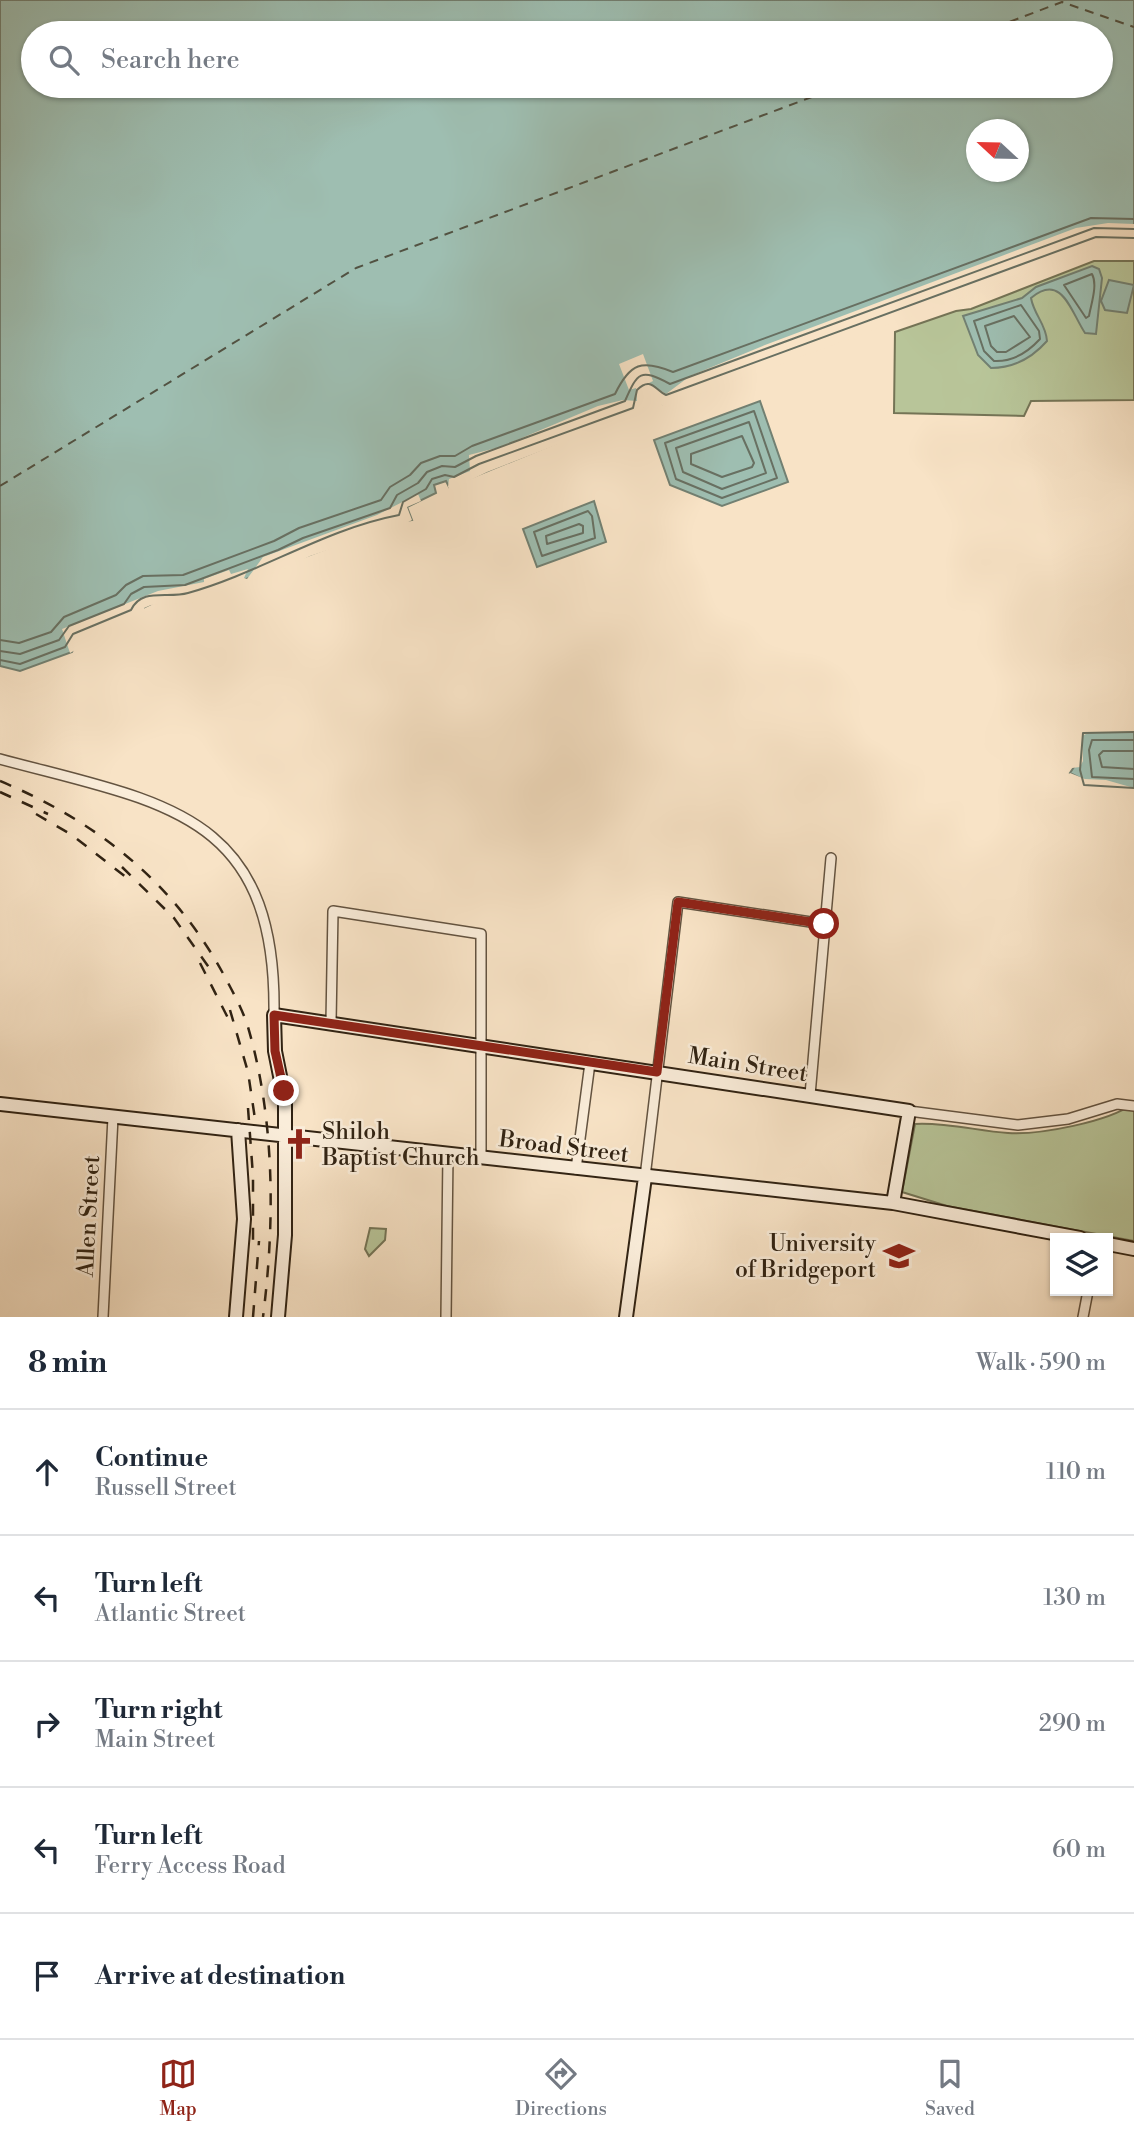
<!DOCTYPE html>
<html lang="en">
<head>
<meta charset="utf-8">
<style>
	body { margin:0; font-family:"Libre Bodoni",serif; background:#f6f6f7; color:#1f2937 }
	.controls { position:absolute; right:21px; bottom:21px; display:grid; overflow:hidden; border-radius:0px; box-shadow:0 2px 5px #0004 }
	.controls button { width:63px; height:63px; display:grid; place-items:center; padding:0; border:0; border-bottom:2px solid #e0e1e3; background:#fff; color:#1f2937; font:35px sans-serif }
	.compass { position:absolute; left:966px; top:119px; width:63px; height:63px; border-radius:50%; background:#fff; box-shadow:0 2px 5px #0004; rotate:292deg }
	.stop { position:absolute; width:21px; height:21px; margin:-16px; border:5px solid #8f2418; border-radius:50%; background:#fff }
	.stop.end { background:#8f2418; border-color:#fff; box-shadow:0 2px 7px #0008 }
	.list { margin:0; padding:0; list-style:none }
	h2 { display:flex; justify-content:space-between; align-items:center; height:91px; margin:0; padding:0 28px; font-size:30px }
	h2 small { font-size:23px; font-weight:400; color:#747a83 }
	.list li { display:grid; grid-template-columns:46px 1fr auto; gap:21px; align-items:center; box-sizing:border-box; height:126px; padding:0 28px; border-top:2px solid #e0e1e3 }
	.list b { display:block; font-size:26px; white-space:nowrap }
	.list p { margin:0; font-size:23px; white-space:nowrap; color:#747a83 }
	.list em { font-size:23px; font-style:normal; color:#747a83 }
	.icon { flex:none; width:38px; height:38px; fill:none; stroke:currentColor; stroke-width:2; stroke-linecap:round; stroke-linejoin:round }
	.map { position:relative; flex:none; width:1134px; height:1317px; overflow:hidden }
	.search { position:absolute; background:#fff; box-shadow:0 2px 5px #0004; left:21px; right:21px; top:21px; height:77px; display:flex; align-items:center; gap:18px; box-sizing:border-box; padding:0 24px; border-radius:38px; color:#747a83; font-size:26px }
	.sheet { height:721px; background:#fff }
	nav { display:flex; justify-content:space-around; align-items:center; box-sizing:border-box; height:98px; border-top:2px solid #e0e1e3; background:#fff; font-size:19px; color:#747a83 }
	nav a { display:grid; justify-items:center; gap:4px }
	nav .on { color:#8f2418 }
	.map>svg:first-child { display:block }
</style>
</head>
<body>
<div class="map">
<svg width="1134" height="1317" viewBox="0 0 1134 1317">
	<rect width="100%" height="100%" fill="#f8e3c6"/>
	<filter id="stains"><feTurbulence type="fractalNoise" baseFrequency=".00286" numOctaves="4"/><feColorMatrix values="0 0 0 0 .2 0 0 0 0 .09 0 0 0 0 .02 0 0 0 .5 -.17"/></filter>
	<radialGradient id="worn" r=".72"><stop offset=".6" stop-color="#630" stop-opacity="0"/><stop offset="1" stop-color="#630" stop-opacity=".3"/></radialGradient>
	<path fill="#b8c599" stroke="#747456" stroke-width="2" d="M 1094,261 L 1134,261 L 1134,400 L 1031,401 L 1024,416 L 894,413 L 895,332 L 956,311 L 971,309 Z
		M 1134,1103 L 1134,1241 L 947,1206 L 902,1192 L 915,1124 C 945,1122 978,1131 1008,1133 C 1039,1135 1109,1122 1134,1103 Z
		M 370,1228 L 386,1229 L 385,1240 L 369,1256 L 365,1249 Z"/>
	<path fill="#9ebeb1" stroke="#728072" stroke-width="2" fill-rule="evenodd" d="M 0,0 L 1134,0 L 1134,245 L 1099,243 L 663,404 L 653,392 L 644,393 L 642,408 L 449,487 L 446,481 L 434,485 L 436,493 L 407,507 L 412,520 L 395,523 L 190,600 L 153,603 L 77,640 L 72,652 L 20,671 L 0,666 ZM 33,33 L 1101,33 L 1101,86 L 33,86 ZM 976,130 L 1018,130 L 1018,172 L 976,172 Z
		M 1092,266 L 1099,269 L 1102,278 L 1096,334 L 1085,333 C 1071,312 1062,272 1031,298 C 1034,315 1046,324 1047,341 C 1032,358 1015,368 991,368 L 978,355 L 963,316 L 1022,298 L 1036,287 Z
		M 1109,280 L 1134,285 L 1127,313 L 1105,310 L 1101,301 Z
		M 760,401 L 788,482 L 722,506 L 670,485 L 654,440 Z
		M 594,501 L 606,542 L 537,567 L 523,529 Z
		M 1134,725 L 1134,802 L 1133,795 L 1112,795 L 1070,773 L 1074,767 L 1076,728 Z"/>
	<path fill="#f8e3c6" d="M 1108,223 L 1134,224 L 1134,248 L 1100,247 L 664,407 L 650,394 L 640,416 L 639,413 L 487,472 L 450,490 L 448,487 L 449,479 L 470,471 L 469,455 L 500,447 L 598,406 L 623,400 L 637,401 L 636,388 L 629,390 L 619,364 L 643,354 L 653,381 L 649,383 L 666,394 L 690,376 L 765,345 L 1076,228 Z
		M 418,494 L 421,501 L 407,507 L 412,520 L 403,525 L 310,556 L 286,568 L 191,603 L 151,605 L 144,608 L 144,616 L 78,642 L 77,649 L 70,653 L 62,629 L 158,591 L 204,582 L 204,579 L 229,570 L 231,574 L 248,569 L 244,578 L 247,579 L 263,557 L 377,515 Z
		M 1091,721 L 1134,721 L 1134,733 L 1088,733 L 1082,736 L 1083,761 L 1080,767 L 1072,768 L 1069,749 L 1073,726 Z
		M 1070,773 L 1085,779 L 1106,780 L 1134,788 L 1134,806 L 1130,798 L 1079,795 L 1068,776 Z"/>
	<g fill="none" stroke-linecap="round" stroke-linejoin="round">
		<path stroke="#687062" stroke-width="2" d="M 1092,274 C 1098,285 1091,304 1089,316 L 1086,318 L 1064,285 Z
			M 1021,305 L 1039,331 L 1040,339 C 1028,352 1012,362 994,361 L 984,351 L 974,321 Z
			M 1014,316 L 1030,337 L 1006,352 L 997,352 L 991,346 L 985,326 Z
			M 754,411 L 777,478 L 722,498 L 676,479 L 665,443 Z
			M 749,422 L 766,473 L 722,489 L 683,472 L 676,448 Z
			M 742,436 L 754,463 L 752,467 L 722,477 L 691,464 L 691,454 Z
			M 588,511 L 592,516 L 595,538 L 542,556 L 534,532 Z
			M 579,524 L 583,526 L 583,533 L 547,544 L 546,536 Z
			M 0,640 L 19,643 L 51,632 L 64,617 L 116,595 L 126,585 L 143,576 L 183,575 L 274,541 L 299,528 L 381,500 L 390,487 L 410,475 L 421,463 L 440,456 L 455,456 L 472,446 L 615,394 C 630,363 642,359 673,372 L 1091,218 L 1134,219
			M 0,651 L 20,654 L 59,640 L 69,626 L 124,604 L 131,594 L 144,587 L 185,585 L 278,550 L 303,538 L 390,508 L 397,495 L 418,483 L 427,472 L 442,466 L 455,467 L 476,456 L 625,401 C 638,372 640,368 670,384 L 1094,228 L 1134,229
			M 0,660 L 20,664 L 65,647 L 73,634 L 131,610 C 142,587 167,599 188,593 C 260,573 325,529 399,515 L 403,502 L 426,489 L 432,479 L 445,475 L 454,477 L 479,464 L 633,408 L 637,390 C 651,376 655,390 666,395 L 1096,237 L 1134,238
			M 1134,732 L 1083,733 L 1080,770 L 1084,785 L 1134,788
			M 1134,740 L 1092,740 L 1089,750 L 1092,777 L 1134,779
			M 1134,751 L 1103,751 L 1099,755 L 1102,767 L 1134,769"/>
		<path stroke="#525242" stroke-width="2" stroke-dasharray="9 7" stroke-linecap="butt" d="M 980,33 L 1062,2 L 1134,27
			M 0,486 L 356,268 L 841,86"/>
		<defs>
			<path id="street" d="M 0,759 C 163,803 277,811 274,1015
				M 331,1022 L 333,911 L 481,934 L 481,1158
				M 810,1095 L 831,858
				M 909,1111 L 1018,1125 L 1068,1119 L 1117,1104 L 1134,1106
				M 576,1169 L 590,1063
				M 645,1177 L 678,902 L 824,924
				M 103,1317 L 113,1117
				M 446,1317 L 448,1154
				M 1083,1317 L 1088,1291"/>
			<path id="secondary" d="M 0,1104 L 893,1203 L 1080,1238
				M 1108,1244 L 1134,1249
				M 236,1317 L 244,1219 L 238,1130
				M 278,1317 L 285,1235 L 285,1101 L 275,1051 L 274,1015 L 909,1111 L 893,1203
				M 626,1317 L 645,1177"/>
		</defs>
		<use href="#street" stroke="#635340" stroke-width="12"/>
		<use href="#secondary" stroke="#312313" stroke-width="16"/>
		<use href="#street" stroke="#faedda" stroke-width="9"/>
		<use href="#secondary" stroke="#faedda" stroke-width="12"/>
		<path stroke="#312313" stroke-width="2.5" stroke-dasharray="12 12" stroke-linecap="butt" d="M 0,781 C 98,822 176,884 226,979 C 234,994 243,1011 248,1027 C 275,1120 275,1222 263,1317
			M 0,792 L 48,814
			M 36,814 L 72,835 L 127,878
			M 122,867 L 174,918 L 210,969
			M 200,963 L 230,1022
			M 230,1010 L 248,1072 L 255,1119
			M 248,1108 L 253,1176 L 253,1251
			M 253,1317 L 259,1241"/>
	</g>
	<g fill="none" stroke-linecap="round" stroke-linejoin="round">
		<path stroke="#8f2418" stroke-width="9" d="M 284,1091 L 275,1051 L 274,1015 L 657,1072 L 678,902 L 824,924"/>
	</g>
	<defs>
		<symbol id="church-bare" viewBox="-9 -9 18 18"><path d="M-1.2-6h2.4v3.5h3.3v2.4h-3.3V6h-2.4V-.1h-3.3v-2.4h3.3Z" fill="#8f2418" stroke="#faedda" stroke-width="2.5" paint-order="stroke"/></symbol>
		<symbol id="university-bare" viewBox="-9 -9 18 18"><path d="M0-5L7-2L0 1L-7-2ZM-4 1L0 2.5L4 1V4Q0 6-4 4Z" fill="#8f2418" stroke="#faedda" stroke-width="2.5" paint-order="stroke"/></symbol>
	</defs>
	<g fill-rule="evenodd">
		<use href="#church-bare" x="277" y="1122" width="44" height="44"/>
		<use href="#university-bare" x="877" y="1234" width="44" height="44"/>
	</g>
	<g text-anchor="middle" stroke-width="5" stroke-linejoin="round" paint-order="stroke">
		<g font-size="23" fill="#312313" stroke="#faedda">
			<text transform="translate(748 1064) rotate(9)" y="8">Main Street</text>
			<text transform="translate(564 1146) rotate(7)" y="8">Broad Street</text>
			<text transform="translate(88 1216) rotate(-87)" y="8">Allen Street</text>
		</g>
		<g font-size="23" fill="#312313" stroke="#faedda" text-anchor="start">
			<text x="322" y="1139">Shiloh<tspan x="322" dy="26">Baptist Church</tspan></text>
			<text x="876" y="1251" text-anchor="end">University<tspan x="876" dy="26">of Bridgeport</tspan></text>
		</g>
	</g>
	<rect width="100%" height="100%" filter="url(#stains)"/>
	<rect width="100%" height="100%" fill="url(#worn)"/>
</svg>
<div class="controls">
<button><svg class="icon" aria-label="layers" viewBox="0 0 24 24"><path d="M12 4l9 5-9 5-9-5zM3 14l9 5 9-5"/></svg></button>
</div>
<svg class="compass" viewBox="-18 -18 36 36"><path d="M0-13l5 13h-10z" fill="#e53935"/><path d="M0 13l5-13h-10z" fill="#747a83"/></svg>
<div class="stop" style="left:824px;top:924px"></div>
<div class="stop end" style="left:284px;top:1091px"></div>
<div class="search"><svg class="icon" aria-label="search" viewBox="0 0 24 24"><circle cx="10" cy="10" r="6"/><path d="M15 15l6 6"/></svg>Search here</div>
</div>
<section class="sheet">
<h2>8 min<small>Walk · 590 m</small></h2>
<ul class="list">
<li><svg class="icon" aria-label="ahead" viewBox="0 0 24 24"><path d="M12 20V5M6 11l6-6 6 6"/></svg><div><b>Continue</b><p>Russell Street</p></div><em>110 m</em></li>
<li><svg class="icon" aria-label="left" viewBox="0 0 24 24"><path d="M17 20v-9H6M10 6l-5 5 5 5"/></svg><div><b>Turn left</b><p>Atlantic Street</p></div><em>130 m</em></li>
<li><svg class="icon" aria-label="right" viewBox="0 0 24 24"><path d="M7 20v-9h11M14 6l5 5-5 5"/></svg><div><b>Turn right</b><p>Main Street</p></div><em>290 m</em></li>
<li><svg class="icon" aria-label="left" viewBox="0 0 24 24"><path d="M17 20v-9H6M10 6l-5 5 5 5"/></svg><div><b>Turn left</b><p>Ferry Access Road</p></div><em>60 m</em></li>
<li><svg class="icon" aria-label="arrive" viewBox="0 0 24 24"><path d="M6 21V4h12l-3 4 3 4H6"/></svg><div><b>Arrive at destination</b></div></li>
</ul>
</section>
<nav>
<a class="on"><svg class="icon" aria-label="map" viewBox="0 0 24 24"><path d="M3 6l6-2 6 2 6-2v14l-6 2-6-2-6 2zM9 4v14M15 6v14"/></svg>Map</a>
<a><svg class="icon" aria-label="directions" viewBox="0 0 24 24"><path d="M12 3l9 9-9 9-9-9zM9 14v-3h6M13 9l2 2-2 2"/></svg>Directions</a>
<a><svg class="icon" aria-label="saved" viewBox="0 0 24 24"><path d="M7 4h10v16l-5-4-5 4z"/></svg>Saved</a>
</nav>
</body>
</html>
